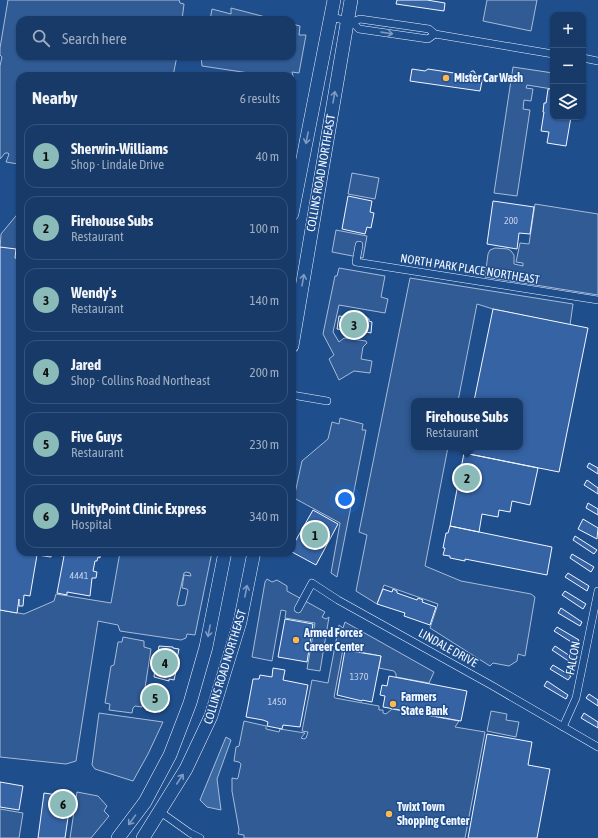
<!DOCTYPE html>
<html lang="en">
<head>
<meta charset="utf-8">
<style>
	body { margin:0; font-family:"Asap Condensed",sans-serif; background:#20416f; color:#f1f3f6 }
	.controls { position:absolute; right:12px; top:12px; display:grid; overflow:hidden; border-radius:8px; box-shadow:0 1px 3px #0004 }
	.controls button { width:36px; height:36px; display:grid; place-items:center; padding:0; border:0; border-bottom:1px solid #36547d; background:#173a69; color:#f1f3f6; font:20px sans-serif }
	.you { position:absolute; left:345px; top:499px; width:14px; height:14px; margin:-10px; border:3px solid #fff; border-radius:50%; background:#1a73e8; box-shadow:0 0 0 6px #1a73e833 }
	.badge { display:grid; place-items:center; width:26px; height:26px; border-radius:50%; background:#8bbbb9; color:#111; font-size:13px; font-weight:700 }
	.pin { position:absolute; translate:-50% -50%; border:2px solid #fff; box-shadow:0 1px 4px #0006 }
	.popup { position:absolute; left:411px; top:398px; width:112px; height:52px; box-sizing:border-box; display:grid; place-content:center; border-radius:8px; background:#173a69; filter:drop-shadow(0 1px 3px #0005); font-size:13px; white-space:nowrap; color:#9eadc0 }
	.popup b { font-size:15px; color:#f1f3f6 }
	.popup::after { content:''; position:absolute; left:50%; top:100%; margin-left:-8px; border:8px solid transparent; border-top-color:#173a69 }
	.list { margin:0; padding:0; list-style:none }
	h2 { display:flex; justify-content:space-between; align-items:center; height:52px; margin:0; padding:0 16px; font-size:17px }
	h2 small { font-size:13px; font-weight:400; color:#9eadc0 }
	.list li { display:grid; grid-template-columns:26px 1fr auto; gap:12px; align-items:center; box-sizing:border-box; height:64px; margin:0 8px 8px; padding:0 8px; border:1px solid #36547d; border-radius:12px }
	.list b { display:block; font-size:15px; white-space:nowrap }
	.list p { margin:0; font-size:13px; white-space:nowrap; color:#9eadc0 }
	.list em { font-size:13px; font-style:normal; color:#9eadc0 }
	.icon { flex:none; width:22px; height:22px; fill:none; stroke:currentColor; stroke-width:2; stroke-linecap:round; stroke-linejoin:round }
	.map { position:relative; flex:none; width:598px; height:838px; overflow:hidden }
	.search { position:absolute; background:#173a69; box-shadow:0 1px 3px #0004; left:16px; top:16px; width:280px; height:44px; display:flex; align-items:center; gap:10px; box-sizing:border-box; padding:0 14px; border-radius:12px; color:#9eadc0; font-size:15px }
	.panel { position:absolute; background:#173a69; box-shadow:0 1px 3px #0004; left:16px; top:72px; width:280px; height:484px; border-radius:12px }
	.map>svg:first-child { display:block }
</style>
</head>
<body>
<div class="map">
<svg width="598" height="838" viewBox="0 0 598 838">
	<rect width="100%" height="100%" fill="#1f4e8c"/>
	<path fill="#305b95" stroke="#a8bbd7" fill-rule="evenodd" d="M 8,0 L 179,0 L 180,3 L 184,4 L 182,20 L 20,20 L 20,56 L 177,56 L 173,76 L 20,76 L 20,163 L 18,164 L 6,162 L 9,154 L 8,153 L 5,153 L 0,159 L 0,66 L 2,57 L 0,55 L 0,48 Z
		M 487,0 L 537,0 L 531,31 L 483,21 Z
		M 231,8 L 277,20 L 210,20 L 212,9 L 231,14 Z
		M 292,24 L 300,26 L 299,35 L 306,35 L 299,73 L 292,72 L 294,80 L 292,80 L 292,76 L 269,76 L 202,66 L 201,56 L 292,56 Z
		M 513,67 L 553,73 L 552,89 L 527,85 L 526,88 L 533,89 L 531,101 L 524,100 L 523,109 L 530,110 L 517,196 L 494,193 Z
		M 352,173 L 379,178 L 375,199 L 348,194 Z
		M 535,204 L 598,214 L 598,295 L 485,277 L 488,254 L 490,250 L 495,248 L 508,249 L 511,251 L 514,255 L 514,264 L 523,266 L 523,263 L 516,262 L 520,243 L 529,244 Z
		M 20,211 L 20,252 L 0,249 L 1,234 Z
		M 336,230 L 367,236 L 363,258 L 332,252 Z
		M 339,268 L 385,276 L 381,297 L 388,299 L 385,313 L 339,305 L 333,332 L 339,342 L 344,338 L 366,341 L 367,343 L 363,347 L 361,359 L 372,361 L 370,373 L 354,371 L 339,380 L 329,359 L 334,355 L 323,334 L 335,276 L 337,276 Z
		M 410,278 L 573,304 L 570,325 L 493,309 L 477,304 L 458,401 L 414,401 L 414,447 L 448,447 L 425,566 L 461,581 L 531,594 L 535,597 L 525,656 L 518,654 L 517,661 L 509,666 L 493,663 L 490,666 L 430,628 L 438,604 L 384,585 L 377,604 L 356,591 L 367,535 L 359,532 Z
		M 340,418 L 363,424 L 362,430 L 366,430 L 337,577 L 331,573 L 340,523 L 294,498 L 302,461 L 328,439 L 332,422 L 339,424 Z
		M 120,552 L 212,552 L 195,635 L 187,634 L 186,638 L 181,640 L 120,631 L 118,625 L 98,621 L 76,761 L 66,764 L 0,757 L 0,610 L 24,614 L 54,601 L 56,594 L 111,603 ZM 186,572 L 190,573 L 191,576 L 184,575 L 182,588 L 187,589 L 188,591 L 185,605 L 178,606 L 177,604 L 184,573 Z
		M 267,579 L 272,582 L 277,580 L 287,586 L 287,591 L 325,612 L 322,617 L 326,619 L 329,617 L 320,671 L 307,669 L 315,623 L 285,618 L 286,611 L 281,610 L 272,661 L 252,657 L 265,582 Z
		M 345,622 L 434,672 L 429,683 L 396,677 L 396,674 L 394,671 L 379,668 L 381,656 L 343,649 L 334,697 L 335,698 L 379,706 L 379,710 L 383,710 L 383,713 L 386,714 L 392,709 L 459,721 L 455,727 L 485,732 L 465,838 L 244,838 L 244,835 L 238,834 L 239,830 L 232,791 L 232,778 L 237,779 L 238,778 L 241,764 L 239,762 L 234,761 L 236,747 L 239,746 L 244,721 L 266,726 L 266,729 L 279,732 L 280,729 L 305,733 L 301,738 L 304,739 L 306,738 L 308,732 L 302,731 L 312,680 L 328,683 L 339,625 L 343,628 Z
		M 123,637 L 144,641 L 144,647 L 151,649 L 142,707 L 135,706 L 133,708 L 132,713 L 109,710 L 110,704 L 105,703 L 111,666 L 114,665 L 118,642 L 122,642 Z
		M 491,711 L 507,714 L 506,720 L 519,722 L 516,737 L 487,731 Z
		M 99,713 L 163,722 L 148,754 L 133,781 L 95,769 L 92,765 Z
		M 77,792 L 98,796 L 107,806 L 104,811 L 109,816 L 91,838 L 70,838 Z
		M 0,809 L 23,813 L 19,838 L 0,838 Z"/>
	<path fill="#3b69a3" stroke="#a8bbd7" d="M 226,737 L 231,740 L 217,779 L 221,810 L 207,807 L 200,800 Z"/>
	<path fill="#3563a3" stroke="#f2f6ff" d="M 397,0 L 427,0 L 445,3 L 444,11 L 396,4 Z
		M 412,69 L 425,71 L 428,69 L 467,75 L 472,71 L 474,71 L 476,75 L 483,76 L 480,91 L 410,81 Z
		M 548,89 L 553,89 L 553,117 L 571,117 L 566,146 L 547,143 L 549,132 L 541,131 L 544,112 L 543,112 L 544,103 L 546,103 Z
		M 348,196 L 372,201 L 370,212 L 374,213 L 371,228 L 367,227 L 365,234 L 342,229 Z
		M 493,201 L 534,207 L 530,234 L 519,233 L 517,249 L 487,244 Z
		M 0,247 L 16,249 L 15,258 L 20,259 L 20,552 L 52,552 L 51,557 L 37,555 L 30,596 L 24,595 L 23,606 L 19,606 L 19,599 L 17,613 L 0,610 Z
		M 493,309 L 588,328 L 559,472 L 464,453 L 465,447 L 520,447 L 520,401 L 474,401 Z
		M 349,315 L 359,316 L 359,317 L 364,318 L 364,317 L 367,317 L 367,318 L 369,319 L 369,321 L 372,322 L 371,333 L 352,329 L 352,331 L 337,329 L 339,316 L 348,317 Z
		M 464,453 L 538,468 L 530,505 L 512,501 L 510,512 L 499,510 L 498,517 L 482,514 L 479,532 L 450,526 Z
		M 589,463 L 598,468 L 598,474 L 587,467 Z
		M 587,480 L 598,488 L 598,494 L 584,485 Z
		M 588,503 L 598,509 L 598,515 L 586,508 Z
		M 313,510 L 338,524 L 316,565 L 292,552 L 292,547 Z
		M 583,519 L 598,528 L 597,539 L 578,529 Z
		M 450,526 L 552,547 L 547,575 L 465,559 L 465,561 L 450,558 L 450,556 L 443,555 L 445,548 L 443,548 L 446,533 L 448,533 Z
		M 575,536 L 597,550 L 594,554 L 573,540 Z
		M 57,552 L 100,552 L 100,558 L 98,557 L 97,561 L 95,561 L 93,571 L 97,572 L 96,578 L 92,578 L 90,596 L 67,592 L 67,595 L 57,593 L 64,556 L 56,555 Z
		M 572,554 L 594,567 L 591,572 L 570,558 Z
		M 568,573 L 589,586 L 587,591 L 565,577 Z
		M 383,589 L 392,592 L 393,589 L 397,591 L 397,593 L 417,600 L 418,598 L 423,600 L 422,602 L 436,607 L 430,625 L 404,616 L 405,613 L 377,604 Z
		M 565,591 L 586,604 L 583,609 L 562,595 Z
		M 561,608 L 582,622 L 580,626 L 558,613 Z
		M 285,619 L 313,624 L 307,662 L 278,657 Z
		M 557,627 L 579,640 L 576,645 L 554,631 Z
		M 159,646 L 173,647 L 173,648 L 179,649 L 177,659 L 179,659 L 174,680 L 169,679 L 169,681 L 154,677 L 155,666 L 152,666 L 153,656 L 157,657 Z
		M 555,646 L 576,660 L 573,664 L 552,650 Z
		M 345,650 L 381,656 L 372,702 L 362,700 L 362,701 L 337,695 Z
		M 553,665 L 571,676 L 568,680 L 550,669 Z
		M 273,668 L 285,670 L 283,680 L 308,685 L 300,727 L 283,725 L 282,729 L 267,726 L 268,722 L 263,720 L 246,717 L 253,679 L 259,679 L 260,675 L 272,677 Z
		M 389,676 L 467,691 L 461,721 L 383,707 L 385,696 L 380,695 L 382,685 L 387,686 Z
		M 547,681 L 568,695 L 566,699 L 544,686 Z
		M 150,685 L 164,687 L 160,712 L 146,710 Z
		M 589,694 L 598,700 L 598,706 L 586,698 Z
		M 584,713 L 598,722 L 598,728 L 581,718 Z
		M 487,734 L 532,742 L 528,765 L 550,769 L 537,838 L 468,838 Z
		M 0,782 L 23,786 L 19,810 L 0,807 Z
		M 44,793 L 71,797 L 65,838 L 38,838 Z"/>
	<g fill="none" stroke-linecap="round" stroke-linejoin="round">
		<defs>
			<path id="street" d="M 331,17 L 352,22 L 360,19 L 429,29 L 435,34 L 553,54
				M 352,22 L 359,29 L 428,39 L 435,34
				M 583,58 L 598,61
				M 359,245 L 356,262 L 598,300
				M 292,395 L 327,401
				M 298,609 L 312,583 L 338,600 L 491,685 L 598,747
				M 563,727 L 576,698 L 598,591
				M 159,811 L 190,833 L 200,838"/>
			<path id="highway" d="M 292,214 L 334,0
				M 292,346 L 351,0
				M 118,838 L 145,802 L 170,755 L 190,703 L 206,647 L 225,552
				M 143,838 L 186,769 L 211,716 L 240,622 L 254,552"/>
		</defs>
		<use href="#street" stroke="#f2f6ff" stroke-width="8"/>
		<use href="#highway" stroke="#f2f6ff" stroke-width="14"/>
		<use href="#street" stroke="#1f4e8c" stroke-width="7"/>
		<use href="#highway" stroke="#1f4e8c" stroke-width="13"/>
	</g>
	<defs><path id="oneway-shaft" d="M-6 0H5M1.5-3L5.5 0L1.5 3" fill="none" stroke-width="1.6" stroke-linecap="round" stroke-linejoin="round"/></defs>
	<g stroke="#7e9ac0">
		<use href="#oneway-shaft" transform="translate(387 33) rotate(8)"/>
		<use href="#oneway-shaft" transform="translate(334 97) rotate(-80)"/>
		<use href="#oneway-shaft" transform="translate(307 138) rotate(101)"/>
		<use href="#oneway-shaft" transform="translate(303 280) rotate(-80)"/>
		<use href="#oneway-shaft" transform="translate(246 591) rotate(-79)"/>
		<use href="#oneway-shaft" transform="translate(209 631) rotate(101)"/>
		<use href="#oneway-shaft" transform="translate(180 779) rotate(-57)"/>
		<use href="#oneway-shaft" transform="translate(132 820) rotate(126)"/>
	</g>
	<g fill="#ffb74d" stroke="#1f4e8c" stroke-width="1.5">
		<circle cx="446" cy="78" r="4"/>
		<circle cx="296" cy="640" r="4"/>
		<circle cx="393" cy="704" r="4"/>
		<circle cx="389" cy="814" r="4"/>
	</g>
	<g text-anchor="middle" stroke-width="3" stroke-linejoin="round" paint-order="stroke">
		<g font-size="10" fill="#c3d1e8">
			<text x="511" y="224">200</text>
			<text x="79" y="579">4441</text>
			<text x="359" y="680">1370</text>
			<text x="277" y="705">1450</text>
		</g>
		<g font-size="12" font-weight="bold" fill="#f2f6ff" stroke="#1f4e8c" text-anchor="start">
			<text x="454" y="82">Mister Car Wash</text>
			<text x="304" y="637">Armed Forces<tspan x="304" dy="14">Career Center</tspan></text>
			<text x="401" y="701">Farmers<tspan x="401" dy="14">State Bank</tspan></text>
			<text x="397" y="811">Twixt Town<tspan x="397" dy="14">Shopping Center</tspan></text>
		</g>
		<g font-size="12" fill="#f2f6ff" stroke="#1f4e8c">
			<text transform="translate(321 173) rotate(-80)" y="4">COLLINS ROAD NORTHEAST</text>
			<text transform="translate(470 269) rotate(9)" y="4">NORTH PARK PLACE NORTHEAST</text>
			<text transform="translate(448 648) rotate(29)" y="4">LINDALE DRIVE</text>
			<text transform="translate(573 658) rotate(-79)" y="4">FALCON</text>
			<text transform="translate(225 667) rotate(-73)" y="4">COLLINS ROAD NORTHEAST</text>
		</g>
	</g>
</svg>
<div class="controls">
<button>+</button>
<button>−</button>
<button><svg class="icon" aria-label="layers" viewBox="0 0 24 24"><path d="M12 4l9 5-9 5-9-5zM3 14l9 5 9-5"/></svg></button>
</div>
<div class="you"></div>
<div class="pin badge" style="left:315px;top:535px">1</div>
<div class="pin badge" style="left:467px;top:478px">2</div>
<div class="popup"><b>Firehouse Subs</b>Restaurant</div>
<div class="pin badge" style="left:354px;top:325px">3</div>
<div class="pin badge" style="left:165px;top:663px">4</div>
<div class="pin badge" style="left:155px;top:698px">5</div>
<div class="pin badge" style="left:63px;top:804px">6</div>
<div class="search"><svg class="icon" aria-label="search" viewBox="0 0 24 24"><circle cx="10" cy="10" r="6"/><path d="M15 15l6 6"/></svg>Search here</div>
<section class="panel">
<h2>Nearby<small>6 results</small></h2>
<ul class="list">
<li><span class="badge">1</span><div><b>Sherwin-Williams</b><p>Shop · Lindale Drive</p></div><em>40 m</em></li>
<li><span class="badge">2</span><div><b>Firehouse Subs</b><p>Restaurant</p></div><em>100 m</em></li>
<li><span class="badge">3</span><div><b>Wendy's</b><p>Restaurant</p></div><em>140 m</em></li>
<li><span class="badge">4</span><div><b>Jared</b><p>Shop · Collins Road Northeast</p></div><em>200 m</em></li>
<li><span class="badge">5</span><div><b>Five Guys</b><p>Restaurant</p></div><em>230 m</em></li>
<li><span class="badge">6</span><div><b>UnityPoint Clinic Express</b><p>Hospital</p></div><em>340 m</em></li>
</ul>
</section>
</div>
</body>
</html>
